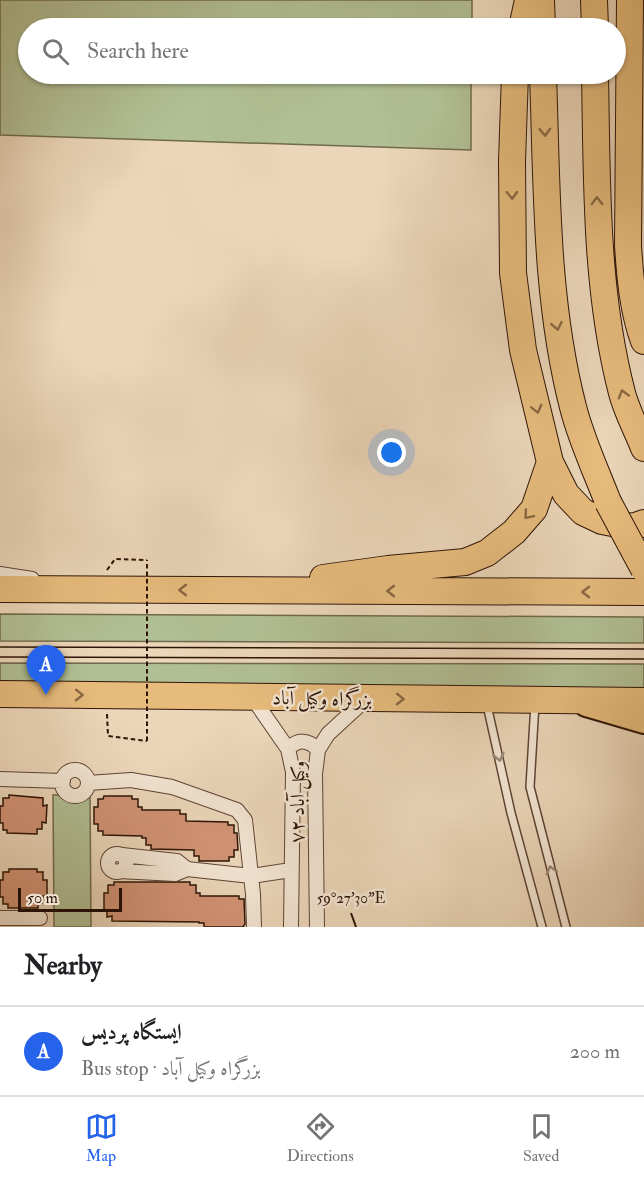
<!DOCTYPE html>
<html lang="en">
<head>
<meta charset="utf-8">
<style>
	body { margin:0; font-family:"IM FELL Double Pica",Amiri,serif; background:#f6f6f6; color:#202124 }
	.scale { position:absolute; left:18px; bottom:15px; width:104px; box-sizing:border-box; padding-left:6px; border:3px solid #2e1407; border-top:0; font-size:16px; line-height:21px; white-space:nowrap; color:#2e1407; -webkit-text-stroke:4px #f2e4d2; paint-order:stroke }
	.you { position:absolute; left:392px; top:453px; width:21px; height:21px; margin:-15px; border:4px solid #fff; border-radius:50%; background:#1a73e8; box-shadow:0 0 0 9px #1a73e833 }
	.badge { display:grid; place-items:center; width:39px; height:39px; border-radius:50%; background:#2563eb; color:#fff; font-size:20px; font-weight:700 }
	.pin { position:absolute; translate:-50% -50px; filter:drop-shadow(0 2px 3px #0008) }
	.pin::after { content:''; position:absolute; top:32px; width:21px; height:18px; background:inherit; clip-path:polygon(0 0,100% 0,50% 100%) }
	.list { margin:0; padding:0; list-style:none }
	h2 { display:flex; justify-content:space-between; align-items:center; height:78px; margin:0; padding:0 24px; font-size:26px }
	h2 small { font-size:20px; font-weight:400; color:#757577 }
	.list li { display:grid; grid-template-columns:39px 1fr auto; gap:18px; align-items:center; box-sizing:border-box; height:90px; padding:0 24px; border-top:2px solid #e0e0e0 }
	.list b { display:block; font-size:22px; white-space:nowrap }
	.list p { margin:0; font-size:20px; white-space:nowrap; color:#757577 }
	.list em { font-size:20px; font-style:normal; color:#757577 }
	.icon { flex:none; width:33px; height:33px; fill:none; stroke:currentColor; stroke-width:2; stroke-linecap:round; stroke-linejoin:round }
	.map { position:relative; flex:none; width:644px; height:927px; overflow:hidden }
	.search { position:absolute; background:#fff; box-shadow:0 2px 4px #0004; left:18px; right:18px; top:18px; height:66px; display:flex; align-items:center; gap:15px; box-sizing:border-box; padding:0 21px; border-radius:33px; color:#757577; font-size:22px }
	.sheet { height:168px; background:#fff }
	nav { display:flex; justify-content:space-around; align-items:center; box-sizing:border-box; height:84px; border-top:2px solid #e0e0e0; background:#fff; font-size:16px; color:#757577 }
	nav a { display:grid; justify-items:center; gap:3px }
	nav .on { color:#2563eb }
	.map>svg:first-child { display:block }
</style>
</head>
<body>
<div class="map">
<svg width="644" height="927" viewBox="0 0 644 927">
	<rect width="100%" height="100%" fill="#ebd6b9"/>
	<filter id="stains"><feTurbulence type="fractalNoise" baseFrequency=".00333" numOctaves="4"/><feColorMatrix values="0 0 0 0 .2 0 0 0 0 .09 0 0 0 0 .02 0 0 0 .5 -.17"/></filter>
	<radialGradient id="worn" r=".72"><stop offset=".6" stop-color="#630" stop-opacity="0"/><stop offset="1" stop-color="#630" stop-opacity=".3"/></radialGradient>
	<path fill="#b1bf94" stroke="#706a4e" stroke-width="1.5" d="M 0,0 L 472,0 L 472,28 L 28,28 L 28,74 L 471,74 L 471,150 L 0,135 Z
		M 0,614 L 644,617 L 644,643 L 0,641 Z
		M 0,663 L 644,664 L 644,693 L 0,691 Z
		M 53,795 L 90,795 L 91,927 L 54,927 Z"/>
	<path fill="#d19375" stroke="#2e1407" stroke-width="1.5" d="M 9,795 L 43,798 L 43,806 L 47,805 L 46,823 L 42,822 L 42,829 L 37,829 L 37,834 L 7,833 L 7,830 L 3,830 L 3,823 L 0,823 L 0,806 L 3,806 L 3,798 L 9,798 Z
		M 104,796 L 132,796 L 132,799 L 138,799 L 138,807 L 142,807 L 142,810 L 180,810 L 180,814 L 186,814 L 186,821 L 228,822 L 228,825 L 234,825 L 234,833 L 237,833 L 238,850 L 234,850 L 234,857 L 229,857 L 229,861 L 199,861 L 199,856 L 194,856 L 194,850 L 151,849 L 151,845 L 146,845 L 146,838 L 142,838 L 142,836 L 103,835 L 103,831 L 98,831 L 98,824 L 94,824 L 94,807 L 98,807 L 98,799 L 103,799 Z
		M 9,869 L 37,869 L 37,872 L 43,872 L 43,880 L 47,880 L 47,897 L 43,896 L 42,903 L 38,903 L 38,908 L 8,908 L 8,904 L 3,904 L 3,897 L 0,897 L 0,880 L 3,880 L 3,872 L 9,872 Z
		M 114,882 L 190,882 L 190,885 L 196,885 L 196,893 L 200,893 L 200,896 L 239,896 L 239,899 L 244,899 L 245,924 L 243,927 L 204,927 L 204,923 L 199,923 L 199,922 L 112,921 L 112,916 L 107,917 L 107,910 L 104,909 L 104,893 L 108,893 L 108,885 L 114,885 Z"/>
	<g fill="none" stroke-linecap="round" stroke-linejoin="round">
		<defs>
			<path id="lane" d="M 535,703 L 530,787 L 566,927
				M 487,705 L 511,813 L 542,927"/>
			<path id="street" d="M 0,574 L 32,579
				M 252,697 L 288,749 L 293,772 L 291,927
				M 288,749 C 298,739 308,739 318,750
				M62 783a13 13 0 1 1 26 0a13 13 0 1 1-26 0Z
				M 0,779 L 63,781
				M 88,783 L 131,780 L 172,787 L 237,810 L 245,820 L 253,894 L 254,927
				M108 863a9 9 0 1 1 18 0a9 9 0 1 1-18 0Z
				M 122,855 L 177,861 L 187,869
				M 119,871 L 175,874 L 187,869 L 251,876 L 291,870
				M 0,918 L 40,918
				M 317,927 L 315,774 L 318,750 L 328,734 L 365,700"/>
			<path id="primary" d="M 586,705 L 644,722"/>
			<path id="highway" d="M 541,0 L 542,28
				M 594,0 L 595,28
				M 630,0 L 628,245 C 630,277 633,311 644,341
				M 522,28 L 528,0
				M 515,74 L 512,161 L 513,273 L 523,350 L 550,462 L 566,494 L 583,512 L 602,521 L 633,527 L 644,523
				M 543,74 C 547,185 545,298 573,407 C 581,439 596,471 608,502
				M 595,74 C 597,180 595,289 622,393 C 627,412 637,430 644,448
				M 323,578 L 388,569 L 465,562 L 487,553 L 514,532 L 534,509 L 550,462
				M 0,589 L 644,592
				M 0,694 L 644,701"/>
		</defs>
		<use href="#lane" stroke="#5d4434" stroke-width="10"/>
		<use href="#street" stroke="#5d4434" stroke-width="16"/>
		<use href="#primary" stroke="#2e1407" stroke-width="26"/>
		<use href="#highway" stroke="#2e1407" stroke-width="28"/>
		<path stroke="#2e1407" stroke-width="2" stroke-dasharray="4.5 3" stroke-linecap="butt" d="M 107,570 L 115,559 L 147,560
			M 107,714 L 108,736 L 147,741"/>
		<use href="#lane" stroke="#f2e4d2" stroke-width="7"/>
		<use href="#street" stroke="#f2e4d2" stroke-width="14"/>
		<use href="#primary" stroke="#e6bb7c" stroke-width="22"/>
		<use href="#highway" stroke="#e6bb7c" stroke-width="26"/>
		<path stroke="#2e1407" stroke-width="1.5" d="M 0,647 L 644,649
			M 0,657 L 644,659"/>
		<defs>
			<path id="highway-bridge" d="M 608,502 L 644,569"/>
		</defs>
		<use href="#highway-bridge" stroke="#2e1407" stroke-width="28" stroke-linecap="butt"/>
		<path stroke="#2e1407" stroke-width="2" stroke-dasharray="4.5 3" stroke-linecap="butt" d="M 147,741 L 147,560"/>
		<use href="#highway-bridge" stroke="#e6bb7c" stroke-width="26"/>
	</g>
	<defs><path id="oneway-chevron" d="M-2-3.5L2.5 0L-2 3.5" fill="none" stroke-width="1.6" stroke-linecap="round" stroke-linejoin="round" transform="scale(1.5)"/></defs>
	<g stroke="#8a6842">
		<use href="#oneway-chevron" transform="translate(545 132) rotate(88)"/>
		<use href="#oneway-chevron" transform="translate(512 195) rotate(89)"/>
		<use href="#oneway-chevron" transform="translate(597 201) rotate(-91)"/>
		<use href="#oneway-chevron" transform="translate(557 326) rotate(79)"/>
		<use href="#oneway-chevron" transform="translate(623 394) rotate(-106)"/>
		<use href="#oneway-chevron" transform="translate(537 409) rotate(76)"/>
		<use href="#oneway-chevron" transform="translate(528 515) rotate(130)"/>
		<use href="#oneway-chevron" transform="translate(183 590) rotate(-180)"/>
		<use href="#oneway-chevron" transform="translate(391 591) rotate(-180)"/>
		<use href="#oneway-chevron" transform="translate(586 592) rotate(-180)"/>
		<use href="#oneway-chevron" transform="translate(79 695) rotate(1)"/>
		<use href="#oneway-chevron" transform="translate(400 699) rotate(1)"/>
	</g>
	<g stroke="#9a8677">
		<use href="#oneway-chevron" transform="translate(499 757) rotate(77)"/>
		<use href="#oneway-chevron" transform="translate(551 870) rotate(-105)"/>
	</g>
	<path fill="none" stroke="#2e1407" stroke-width="2" d="M 351,913 L 356,927"/>
	<g text-anchor="middle" stroke-width="5" stroke-linejoin="round" paint-order="stroke">
		<g font-size="20" fill="#2e1407" stroke="#f2e4d2">
			<text transform="translate(322 698) rotate(1)" y="7">بزرگراه وکیل آباد</text>
			<text transform="translate(297 802) rotate(-89)" y="7">۷۲ وکیل آباد</text>
		</g>
	</g>
	<g font-size="15" text-anchor="middle" fill="#2e1407" stroke="#f2e4d2" stroke-width="5" stroke-linejoin="round" paint-order="stroke">
		<text x="351" y="903">59°27'30"E</text>
	</g>
	<rect width="100%" height="100%" filter="url(#stains)"/>
	<rect width="100%" height="100%" fill="url(#worn)"/>
</svg>
<div class="scale">50 m</div>
<div class="you"></div>
<div class="pin badge" style="left:46px;top:695px">A</div>
<div class="search"><svg class="icon" aria-label="search" viewBox="0 0 24 24"><circle cx="10" cy="10" r="6"/><path d="M15 15l6 6"/></svg>Search here</div>
</div>
<section class="sheet">
<h2>Nearby<small></small></h2>
<ul class="list">
<li><span class="badge">A</span><div><b>ایستگاه پردیس</b><p>Bus stop · بزرگراه وکیل آباد</p></div><em>200 m</em></li>
</ul>
</section>
<nav>
<a class="on"><svg class="icon" aria-label="map" viewBox="0 0 24 24"><path d="M3 6l6-2 6 2 6-2v14l-6 2-6-2-6 2zM9 4v14M15 6v14"/></svg>Map</a>
<a><svg class="icon" aria-label="directions" viewBox="0 0 24 24"><path d="M12 3l9 9-9 9-9-9zM9 14v-3h6M13 9l2 2-2 2"/></svg>Directions</a>
<a><svg class="icon" aria-label="saved" viewBox="0 0 24 24"><path d="M7 4h10v16l-5-4-5 4z"/></svg>Saved</a>
</nav>
</body>
</html>
